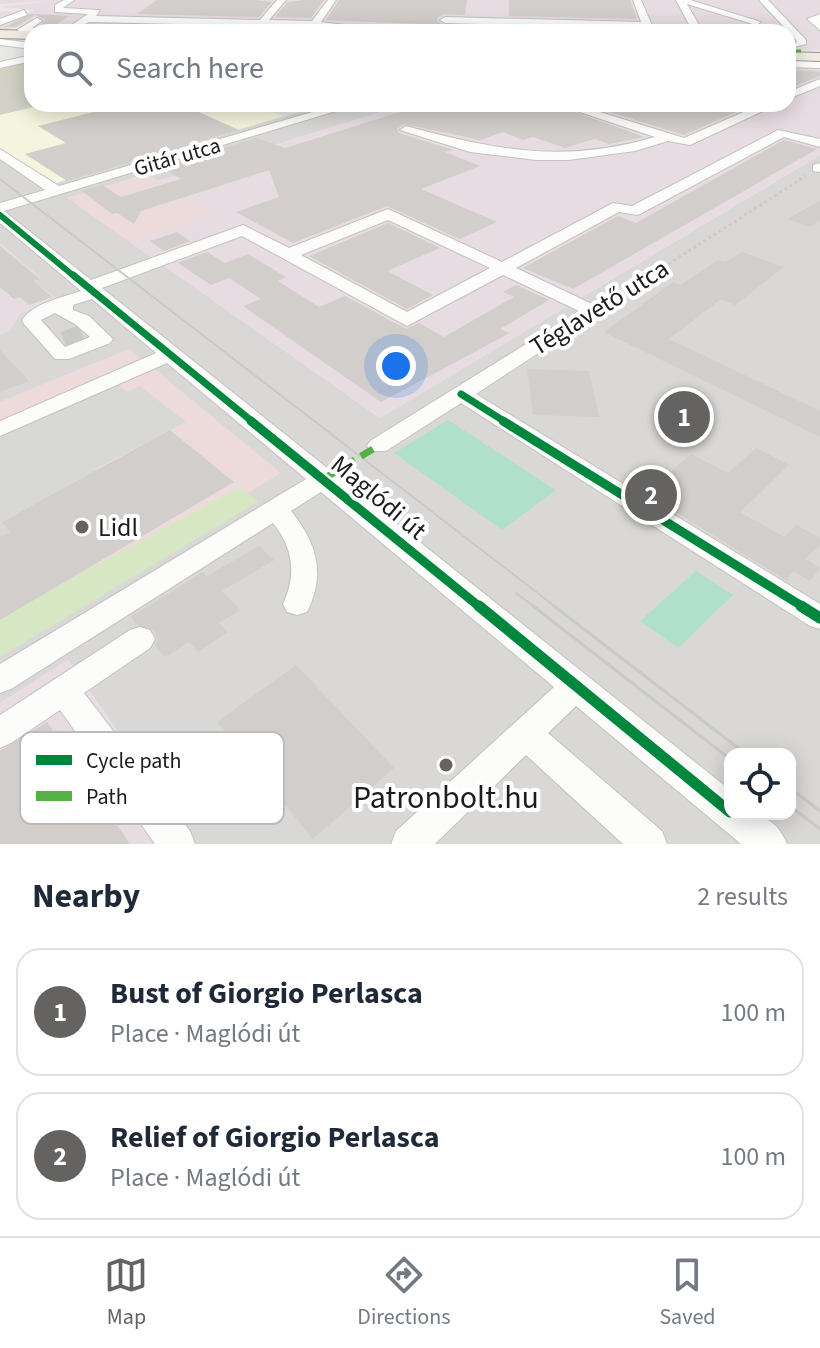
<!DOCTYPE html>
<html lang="en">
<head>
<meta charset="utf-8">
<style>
	body { margin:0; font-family:"Source Sans 3",sans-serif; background:#f6f6f7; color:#1f2937 }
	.controls { position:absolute; right:24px; bottom:24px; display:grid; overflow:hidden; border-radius:16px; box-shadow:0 4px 20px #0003 }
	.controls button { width:72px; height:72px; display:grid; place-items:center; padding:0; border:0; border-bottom:2px solid #e0e1e3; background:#fff; color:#1f2937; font:40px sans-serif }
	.you { position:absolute; left:396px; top:366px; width:28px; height:28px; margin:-20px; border:6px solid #fff; border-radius:50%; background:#1a73e8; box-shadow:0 0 0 12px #1a73e833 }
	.badge { display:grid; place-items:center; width:52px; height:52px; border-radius:50%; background:#646362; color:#fff; font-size:26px; font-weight:700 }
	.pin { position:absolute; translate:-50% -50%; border:4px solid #fff; box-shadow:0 2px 8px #0006 }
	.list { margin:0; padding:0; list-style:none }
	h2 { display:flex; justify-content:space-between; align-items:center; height:104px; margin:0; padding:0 32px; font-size:34px }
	h2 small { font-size:26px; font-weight:400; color:#747a83 }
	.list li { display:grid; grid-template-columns:52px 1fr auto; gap:24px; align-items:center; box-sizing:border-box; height:128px; margin:0 16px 16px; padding:0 16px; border:2px solid #e0e1e3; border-radius:24px }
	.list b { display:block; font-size:30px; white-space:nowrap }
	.list p { margin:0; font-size:26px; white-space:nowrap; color:#747a83 }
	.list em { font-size:26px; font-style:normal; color:#747a83 }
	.icon { flex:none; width:44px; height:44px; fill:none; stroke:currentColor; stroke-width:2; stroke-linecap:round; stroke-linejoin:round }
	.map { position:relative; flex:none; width:820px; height:844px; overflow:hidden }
	.search { position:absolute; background:#fff; box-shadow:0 4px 20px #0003; left:24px; right:24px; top:24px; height:88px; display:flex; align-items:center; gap:20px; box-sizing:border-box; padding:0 28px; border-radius:24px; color:#747a83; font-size:30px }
	.sheet { height:392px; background:#fff }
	nav { display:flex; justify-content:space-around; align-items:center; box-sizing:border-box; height:112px; border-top:2px solid #e0e1e3; background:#fff; font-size:22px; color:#747a83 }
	nav a { display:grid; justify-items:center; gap:4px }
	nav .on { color:#646362 }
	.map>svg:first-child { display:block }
</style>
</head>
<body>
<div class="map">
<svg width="820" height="844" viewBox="0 0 820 844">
	<rect width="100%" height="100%" fill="#eae8e4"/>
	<path fill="#d9d8d6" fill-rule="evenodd" d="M 328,104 L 407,104 L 158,181 L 146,174 L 68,198 L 380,418 L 820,155 L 820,844 L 196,844 L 68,660 L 0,703 L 0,643 L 130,349 L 0,402 L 0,334 L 10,331 L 20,314 L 52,297 L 33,281 L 41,278 L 0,243 L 0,148 L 53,184 ZM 730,754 L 790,754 L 790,814 L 730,814 Z"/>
	<path fill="#ecdbda" d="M 146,174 L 215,213 L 131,243 L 67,198 Z
		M 130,349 L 281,473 L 0,643 L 0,402 Z"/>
	<path fill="#e8dce3" d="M 0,0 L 820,0 L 820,50 L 788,50 L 788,32 L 181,32 L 18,27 L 0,30 L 0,11 L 29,13 L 34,10 L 0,7 L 49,1 L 0,4 Z
		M 788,61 L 820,62 L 820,155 L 380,418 L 131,243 L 214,213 L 158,181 L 407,104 L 788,104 Z
		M 0,243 L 41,278 L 34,282 L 59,300 L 20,314 L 10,331 L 0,334 Z
		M 67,660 L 196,844 L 0,844 L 0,703 Z"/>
	<path fill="#f5f4de" d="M 45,104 L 254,104 L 283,116 L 53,184 L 0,148 L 0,115 Z"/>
	<path fill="#d8d8d6" d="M 107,374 L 127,392 L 140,386 L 186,422 L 95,469 L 97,472 L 2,522 L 10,532 L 0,537 L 0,421 Z"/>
	<path fill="#d3d2c6" d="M 32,61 L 32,104 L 45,104 L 0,115 L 0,69 Z"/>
	<path fill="#d8e7c3" d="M 240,487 L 258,502 L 0,657 L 0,617 Z"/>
	<path fill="#b0e0ca" d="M 448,420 L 556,490 L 502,530 L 394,453 Z
		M 696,571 L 733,595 L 678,648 L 640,621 Z"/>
	<path fill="#d1cecb" d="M 157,0 L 255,0 L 272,2 L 259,17 L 137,14 Z
		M 304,0 L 324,0 L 311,18 L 275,17 L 288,2 Z
		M 339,0 L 467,0 L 465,15 L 445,14 L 438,17 L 437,21 L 443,25 L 326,20 Z
		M 509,0 L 630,0 L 637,19 L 509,16 Z
		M 30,14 L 55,15 L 69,16 L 54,26 L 41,25 L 45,20 L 35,15 L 15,27 L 5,27 Z
		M 120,26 L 315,30 L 330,32 L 147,30 L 150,28 L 118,28 Z
		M 788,70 L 816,71 L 820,72 L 820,76 L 788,89 Z
		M 125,104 L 181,104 L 239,130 L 67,181 L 25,154 L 66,143 L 38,126 Z
		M 426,104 L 553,104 L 644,137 L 609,144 L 594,139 L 565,148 L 533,137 L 523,140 L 503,132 L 480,140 L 404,124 L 397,129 L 399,133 L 453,150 L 445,152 L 480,166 L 421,189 L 497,222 L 460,239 L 387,206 L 293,243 L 236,212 L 279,197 L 269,170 L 141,211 L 134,224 L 117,213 L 112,214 L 82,191 L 102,185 L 121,197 L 181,179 L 161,167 L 256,138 L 285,148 Z
		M 584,104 L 668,106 L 754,104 L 684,135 Z
		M 784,140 L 817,149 L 573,289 L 523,268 L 618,216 L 636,223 Z
		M 820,200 L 820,220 L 810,227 L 788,219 Z
		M 388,223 L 440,248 L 387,271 L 433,295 L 407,309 L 309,256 Z
		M 177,232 L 190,241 L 164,251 L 150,241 Z
		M 0,246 L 40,279 L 33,281 L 52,297 L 29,305 L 20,297 L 14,299 L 0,287 Z
		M 207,252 L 225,263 L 248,254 L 286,277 L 278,281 L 319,307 L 345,296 L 406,329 L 419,323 L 444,337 L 514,297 L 503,292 L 516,285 L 549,300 L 500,329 L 510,333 L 381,402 L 243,306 L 261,299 L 229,278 L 211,285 L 178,263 Z
		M 742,252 L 784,267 L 735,305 L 721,299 L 669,339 L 820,411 L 820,437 L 604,332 L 673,282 L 680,285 L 718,260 L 725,262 Z
		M 0,350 L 29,381 L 0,392 Z
		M 527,369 L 589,371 L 599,417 L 533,415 Z
		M 170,430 L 234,482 L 0,620 L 0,537 L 10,532 L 2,522 Z
		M 756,448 L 789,465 L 740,512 L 784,537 L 796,525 L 820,538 L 820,545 L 805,559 L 820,568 L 810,581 L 794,571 L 786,580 L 650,496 L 659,489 L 655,486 L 691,454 L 728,473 Z
		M 259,546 L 274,560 L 222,591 L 240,610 L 219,623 L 227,632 L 198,652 L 189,642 L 165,657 L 155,645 L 158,638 L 153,629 L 137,625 L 131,617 L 203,572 L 207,576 Z
		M 296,665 L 394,768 L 313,839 L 217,722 Z
		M 47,722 L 101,801 L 130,844 L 0,844 L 0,751 Z"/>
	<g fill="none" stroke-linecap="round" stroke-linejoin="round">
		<path stroke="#cbc9c6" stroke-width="19" stroke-dasharray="19 10" stroke-linecap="butt" d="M 64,341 L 86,333"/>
		<defs>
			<path id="minor" d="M 64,0 L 74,0 L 63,8 L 100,10 L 96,16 L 260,20 L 277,0 L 286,0 L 269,20 L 312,21 L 328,0 L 336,0 L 321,22 L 352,26 L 465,29 L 470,32 L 352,32 L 315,27 L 89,22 C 73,33 34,38 17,30 L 37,18 L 42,21 L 32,28 L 66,29 L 88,14 L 55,12 L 55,5 Z
				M 633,0 L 641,0 L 655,32 L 645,32 L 644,28 L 445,23 L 440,20 L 445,17 L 641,22 Z
				M 676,0 L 690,0 L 761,22 L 756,25 L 687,4 L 703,32 L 693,32 Z
				M 759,0 L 768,0 L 806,40 L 806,44 L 794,47 L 797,41 Z
				M 24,10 L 27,15 L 0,25 L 0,19 Z
				M 820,14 L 820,30 L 807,19 Z
				M 0,39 L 32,43 L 32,49 L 0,45 Z
				M 32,55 L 32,61 L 0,68 L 0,62 Z
				M 788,61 L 820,62 L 820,68 L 788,67 Z
				M 820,79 L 820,86 L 788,99 L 788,92 Z
				M 340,104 L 359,104 L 4,211 L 91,280 L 243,225 L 289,248 L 388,209 L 502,262 L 613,203 L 632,206 L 778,130 L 820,139 L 820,147 L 784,137 L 638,215 L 619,212 L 516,268 L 592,304 L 599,302 L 608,307 L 476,394 L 820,604 L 820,629 L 810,626 L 461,403 L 386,451 L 370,451 L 367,446 L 370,441 L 579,311 L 503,275 L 407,326 L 242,236 L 102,288 L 730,790 L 730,814 C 758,814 775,815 787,844 L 741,844 L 576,706 L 548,733 L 662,831 L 667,844 L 623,844 L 526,755 L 435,844 L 391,844 L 396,831 L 554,687 L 321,492 L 291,511 C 317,543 326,574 307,612 L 297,615 L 287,612 L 283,604 C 297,574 293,548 273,523 L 11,689 L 0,693 L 0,664 L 306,479 L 167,363 L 0,436 L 0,421 L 156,353 L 92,299 L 73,305 L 73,310 L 89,316 L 113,339 L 110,343 L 69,359 L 55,359 L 24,324 L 22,320 C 35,302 61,298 81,291 L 0,223 L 0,203 L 45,190 L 0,159 L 0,149 L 59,186 ZM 388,220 L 490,268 L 407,312 L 301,255 ZM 55,313 L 75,324 L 90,337 L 65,347 L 41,320 Z
				M 556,104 L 574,104 L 684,138 L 762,104 L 778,104 L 690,145 L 668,141 L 635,151 L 569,160 L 536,160 L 470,152 L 400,130 L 406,126 C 496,150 563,164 655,137 Z
				M 820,163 L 820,172 L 813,171 L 813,165 Z
				M 140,627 L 150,630 L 155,639 L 150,648 L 84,693 L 190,831 L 195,844 L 155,844 L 60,710 L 11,743 L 0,748 L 0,715 L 130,630 Z"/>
			<path id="major" d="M 0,30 L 32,31 L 35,32 L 32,39 L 0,38 Z
				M 788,52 L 820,53 L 820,61 L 788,60 Z"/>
		</defs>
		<use href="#minor" stroke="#c3c2c0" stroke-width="2"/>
		<use href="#major" stroke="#9f9482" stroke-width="2"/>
		<path stroke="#d5c7c5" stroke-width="3" stroke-dasharray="3 3" stroke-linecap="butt" d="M 648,277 L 806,176"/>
		<path stroke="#d5c7c5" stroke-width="4" stroke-dasharray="4 4" stroke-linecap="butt" d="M 611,300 L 651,275"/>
		<use href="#minor" fill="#fcfcfb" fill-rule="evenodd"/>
		<use href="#major" fill="#efeae3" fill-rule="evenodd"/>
		<path stroke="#c9c9c8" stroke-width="2" d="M 0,179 L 557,608
			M 516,593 L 536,608"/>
		<path stroke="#c9c9c8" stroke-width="3" d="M 533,606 L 730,759
			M 554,606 L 746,754
			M 790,788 L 820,811
			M 790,806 L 820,829"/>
		<path stroke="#55b145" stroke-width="3" stroke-dasharray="5 3" stroke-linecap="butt" d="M 788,51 L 802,51"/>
		<path stroke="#55b145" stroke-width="7" stroke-dasharray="14 7" stroke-linecap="butt" d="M 325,478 L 378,446"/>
		<defs>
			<path id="cycleway-far3" d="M 0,215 L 75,277"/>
			<path id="cycleway-far2" d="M 73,275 L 254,423
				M 461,394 L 507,423"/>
			<path id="cycleway-far1" d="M 251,421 L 481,608
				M 503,421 L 805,608"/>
			<path id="cycleway" d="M 479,606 L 730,812
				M 801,606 L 820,618"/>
		</defs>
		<use href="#cycleway-far3" stroke="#fff" stroke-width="9"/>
		<use href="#cycleway-far2" stroke="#fff" stroke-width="11"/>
		<use href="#cycleway-far1" stroke="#fff" stroke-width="14"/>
		<use href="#cycleway" stroke="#fff" stroke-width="16"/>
		<use href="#cycleway-far3" stroke="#00873e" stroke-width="6"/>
		<use href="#cycleway-far2" stroke="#00873e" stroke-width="7"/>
		<use href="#cycleway-far1" stroke="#00873e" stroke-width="9"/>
		<use href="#cycleway" stroke="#00873e" stroke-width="11"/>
	</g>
	<g fill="#646362" stroke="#fff" stroke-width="3">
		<circle cx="82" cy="527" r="8"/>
		<circle cx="446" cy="765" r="8"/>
	</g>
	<g text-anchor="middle" stroke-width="8" stroke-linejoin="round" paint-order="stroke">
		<g font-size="22" fill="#1c1c1c" stroke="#fff">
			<text transform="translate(177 156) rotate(-16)" y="8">Gitár utca</text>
		</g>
		<g font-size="26" fill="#1c1c1c" stroke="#fff">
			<text transform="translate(599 307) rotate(-32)" y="9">Téglavető utca</text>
			<text transform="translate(379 497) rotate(40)" y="9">Maglódi út</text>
		</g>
		<g font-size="26" fill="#1c1c1c" stroke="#fff" text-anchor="start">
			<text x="98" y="536">Lidl</text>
		</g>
		<g font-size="32" fill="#1c1c1c" stroke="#fff">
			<text x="446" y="808">Patronbolt.hu</text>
		</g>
	</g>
	<rect x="20" y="732" width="264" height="92" rx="12" fill="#fff" stroke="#bbb" stroke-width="2"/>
	<rect x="36" y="755" width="36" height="10" fill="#00873e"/>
	<rect x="36" y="791" width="36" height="10" fill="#55b145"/>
	<g font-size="22" fill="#1c1c1c">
		<text x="86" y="768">Cycle path</text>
		<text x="86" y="804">Path</text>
	</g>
</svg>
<div class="controls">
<button><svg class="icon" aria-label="locate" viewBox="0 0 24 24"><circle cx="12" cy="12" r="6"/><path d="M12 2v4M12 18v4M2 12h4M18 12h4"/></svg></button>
</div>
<div class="you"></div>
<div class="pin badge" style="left:684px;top:417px">1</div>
<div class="pin badge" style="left:651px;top:495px">2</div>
<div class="search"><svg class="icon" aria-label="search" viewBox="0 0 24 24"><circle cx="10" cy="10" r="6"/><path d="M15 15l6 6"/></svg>Search here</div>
</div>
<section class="sheet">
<h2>Nearby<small>2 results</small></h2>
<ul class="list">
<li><span class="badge">1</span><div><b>Bust of Giorgio Perlasca</b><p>Place · Maglódi út</p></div><em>100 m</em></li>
<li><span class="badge">2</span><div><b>Relief of Giorgio Perlasca</b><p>Place · Maglódi út</p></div><em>100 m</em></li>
</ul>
</section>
<nav>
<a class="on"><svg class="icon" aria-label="map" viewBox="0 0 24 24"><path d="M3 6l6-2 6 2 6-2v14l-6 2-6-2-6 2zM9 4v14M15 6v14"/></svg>Map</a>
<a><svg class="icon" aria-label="directions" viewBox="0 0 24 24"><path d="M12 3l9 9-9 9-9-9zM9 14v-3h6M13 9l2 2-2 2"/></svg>Directions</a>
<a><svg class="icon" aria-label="saved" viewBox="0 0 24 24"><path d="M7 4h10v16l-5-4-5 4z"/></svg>Saved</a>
</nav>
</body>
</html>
